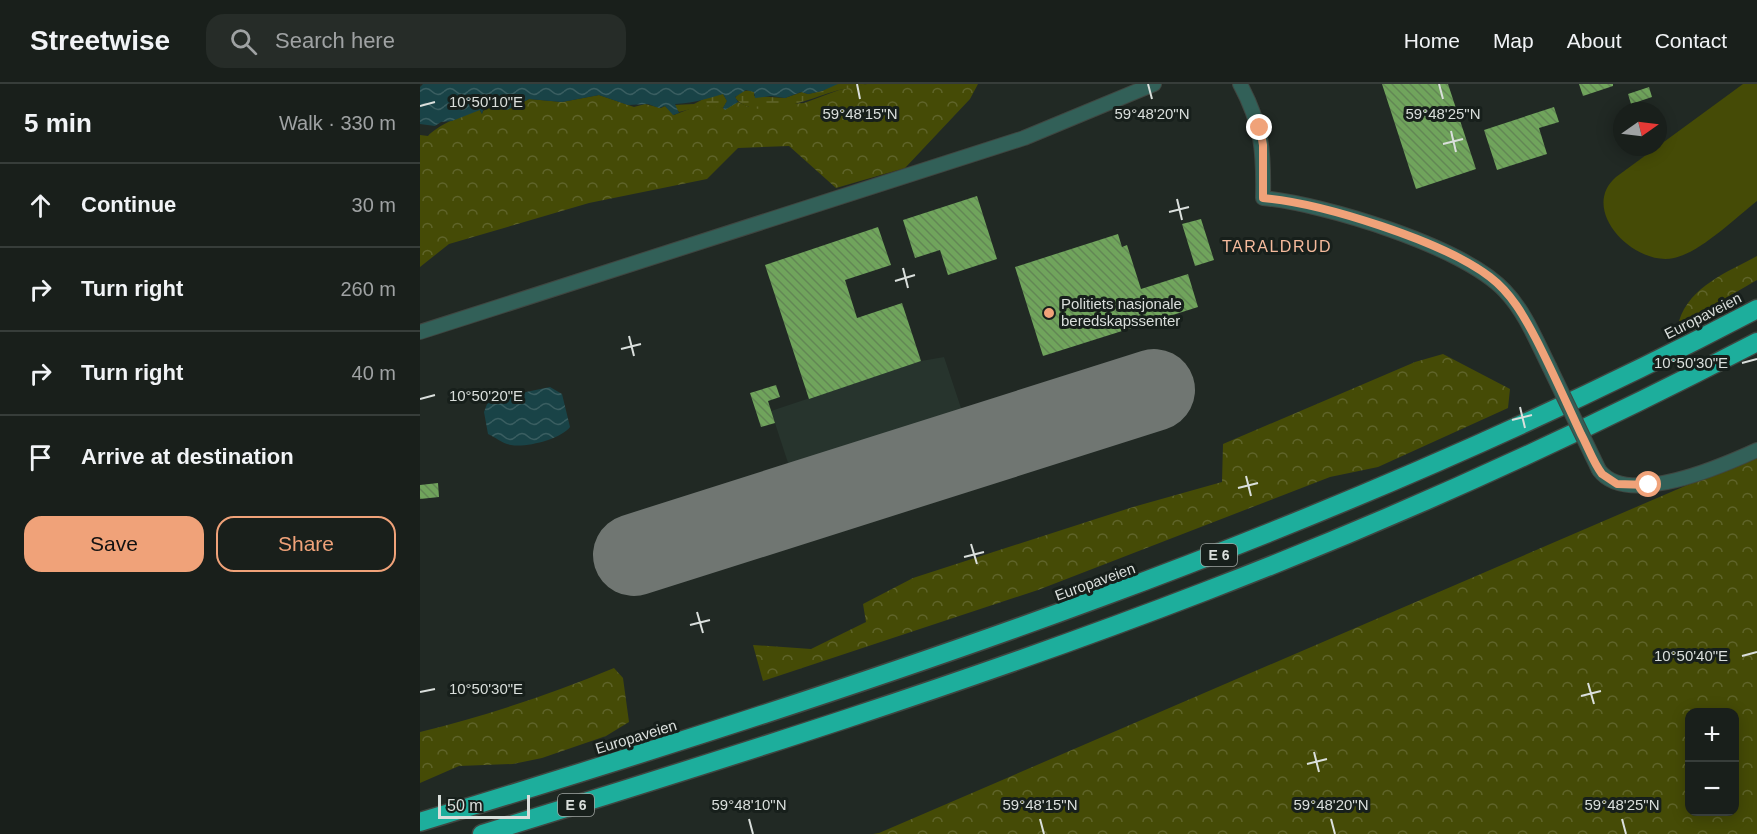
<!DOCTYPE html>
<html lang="en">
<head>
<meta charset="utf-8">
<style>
	body { margin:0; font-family:Arial,sans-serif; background:#262c28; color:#f1f3f6 }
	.controls { position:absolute; right:18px; bottom:18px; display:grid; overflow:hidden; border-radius:12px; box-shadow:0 3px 15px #0003 }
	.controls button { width:54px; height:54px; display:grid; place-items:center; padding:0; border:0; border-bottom:2px solid #373d3a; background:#191f1b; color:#f1f3f6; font:30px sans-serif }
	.compass { position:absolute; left:1193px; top:18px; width:54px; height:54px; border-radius:50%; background:#191f1b; box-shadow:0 3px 15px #0003; rotate:76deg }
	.scale { position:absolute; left:18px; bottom:15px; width:92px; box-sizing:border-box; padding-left:6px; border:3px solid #dadfdc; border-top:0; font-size:16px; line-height:21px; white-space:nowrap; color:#dadfdc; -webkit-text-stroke:4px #171f1b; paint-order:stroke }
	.stop { position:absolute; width:18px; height:18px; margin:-14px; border:4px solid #f0a279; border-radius:50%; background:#fff }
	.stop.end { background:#f0a279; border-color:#fff; box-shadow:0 2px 6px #0008 }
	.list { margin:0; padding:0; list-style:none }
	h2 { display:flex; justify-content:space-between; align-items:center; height:78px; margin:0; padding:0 24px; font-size:26px }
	h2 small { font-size:20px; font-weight:400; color:#9fa2a3 }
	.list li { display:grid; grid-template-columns:39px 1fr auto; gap:18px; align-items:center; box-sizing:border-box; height:84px; padding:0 24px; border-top:2px solid #373d3a }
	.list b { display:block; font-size:22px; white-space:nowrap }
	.list em { font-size:20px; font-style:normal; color:#9fa2a3 }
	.actions { display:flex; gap:12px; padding:18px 24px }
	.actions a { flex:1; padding:14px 0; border:2px solid #f0a279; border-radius:18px; text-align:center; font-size:21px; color:#f0a279 }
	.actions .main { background:#f0a279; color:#111 }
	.icon { flex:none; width:33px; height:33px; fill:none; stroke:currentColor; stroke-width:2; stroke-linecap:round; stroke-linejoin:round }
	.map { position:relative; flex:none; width:1337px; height:750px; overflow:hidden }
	header { display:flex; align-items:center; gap:36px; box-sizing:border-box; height:84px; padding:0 30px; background:#191f1b; border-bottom:2px solid #373d3a }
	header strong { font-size:28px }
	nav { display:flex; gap:33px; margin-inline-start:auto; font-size:21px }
	.search { width:420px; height:54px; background:#262c28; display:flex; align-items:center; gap:15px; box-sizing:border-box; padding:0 21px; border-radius:18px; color:#9fa2a3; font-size:22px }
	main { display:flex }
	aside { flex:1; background:#191f1b }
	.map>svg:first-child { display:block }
</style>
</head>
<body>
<header>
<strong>Streetwise</strong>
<div class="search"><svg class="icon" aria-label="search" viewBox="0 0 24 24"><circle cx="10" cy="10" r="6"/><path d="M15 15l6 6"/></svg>Search here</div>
<nav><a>Home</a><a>Map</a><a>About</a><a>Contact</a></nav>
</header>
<main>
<aside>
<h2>5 min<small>Walk · 330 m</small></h2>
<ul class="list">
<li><svg class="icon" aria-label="ahead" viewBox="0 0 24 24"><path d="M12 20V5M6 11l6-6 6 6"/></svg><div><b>Continue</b></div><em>30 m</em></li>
<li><svg class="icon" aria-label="right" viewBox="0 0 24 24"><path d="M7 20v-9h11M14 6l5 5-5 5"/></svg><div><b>Turn right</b></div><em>260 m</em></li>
<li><svg class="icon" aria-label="right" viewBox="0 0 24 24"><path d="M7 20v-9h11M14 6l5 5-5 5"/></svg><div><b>Turn right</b></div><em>40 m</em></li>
<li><svg class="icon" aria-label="arrive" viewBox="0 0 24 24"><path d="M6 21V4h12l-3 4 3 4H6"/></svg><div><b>Arrive at destination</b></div></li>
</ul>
<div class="actions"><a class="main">Save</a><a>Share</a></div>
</aside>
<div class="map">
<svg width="1337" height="750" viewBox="0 0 1337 750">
	<defs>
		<pattern id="forest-crowns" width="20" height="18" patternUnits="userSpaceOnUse" patternTransform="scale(1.5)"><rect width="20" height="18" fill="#454b06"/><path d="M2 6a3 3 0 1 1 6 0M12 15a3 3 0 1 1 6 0" fill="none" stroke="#5f642a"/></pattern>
		<pattern id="wetland-marsh" width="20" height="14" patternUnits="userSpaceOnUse" patternTransform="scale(1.5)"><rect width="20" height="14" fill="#454b06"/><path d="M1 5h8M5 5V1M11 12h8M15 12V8" fill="none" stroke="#5f642a"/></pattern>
		<pattern id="water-waves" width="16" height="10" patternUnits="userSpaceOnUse" patternTransform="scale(1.5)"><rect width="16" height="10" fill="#194347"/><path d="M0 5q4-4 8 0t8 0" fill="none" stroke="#3a5e61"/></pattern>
		<pattern id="building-back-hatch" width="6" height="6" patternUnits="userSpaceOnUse" patternTransform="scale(1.5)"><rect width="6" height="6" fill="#70a45c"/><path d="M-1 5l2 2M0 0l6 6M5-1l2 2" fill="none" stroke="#628754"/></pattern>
	</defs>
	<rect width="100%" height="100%" fill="#212924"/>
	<path fill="#27342d" d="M 524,273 L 543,330 L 370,385 L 351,327 L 501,277 Z"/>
	<path fill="#454b06" d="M 1323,0 L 1337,0 L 1337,117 C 1314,135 1281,168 1254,174 C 1215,183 1158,126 1196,93 Z"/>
	<path fill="url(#forest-crowns)" fill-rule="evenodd" d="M 447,0 L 558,0 L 550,15 L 485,84 L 416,104 L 369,62 L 318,64 L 287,95 L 169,119 L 29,160 L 0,183 L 0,51 L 8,52 C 15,43 47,28 59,25 L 62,30 L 63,27 L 71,23 L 87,26 L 109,15 L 142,18 L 179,11 L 214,23 L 225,20 L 241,24 L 245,22 L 254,31 C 267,26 291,14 304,25 L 318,18 L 329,23 L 384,19 L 419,6 Z
		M 1337,172 L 1337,196 L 1263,239 L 1259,237 C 1270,202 1308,188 1337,172 Z
		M 1023,270 L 1090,305 L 1088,324 L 958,383 L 910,393 L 618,506 L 343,597 L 333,561 L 391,565 L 446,538 L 443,520 L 493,494 L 713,423 L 802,398 L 803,360 L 995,278 Z
		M 1337,371 L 1337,750 L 453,750 L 459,749 ZM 1270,628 L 1314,628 L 1314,728 L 1270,728 Z
		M 194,584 L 203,594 L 209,638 L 186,652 L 122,674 L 93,680 L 39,682 L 0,699 L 0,648 C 67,631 130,611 194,584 Z"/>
	<path fill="url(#wetland-marsh)" d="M 415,0 L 447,0 C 437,3 428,4 419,6 C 392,13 338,40 315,14 C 319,8 328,4 334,8 L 334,12 L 365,14 L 382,8 L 388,10 L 402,7 Z
		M 303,10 L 307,17 L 303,24 L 287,21 L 259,28 L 254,21 L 274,20 L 289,12 Z"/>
	<path fill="url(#water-waves)" d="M 3,0 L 418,0 L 402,7 L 388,10 L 381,8 L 365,14 L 351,12 L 335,14 L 334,8 L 326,6 L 315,13 L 318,18 L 305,26 L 303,24 L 307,17 L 303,10 C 287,15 273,19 255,20 L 259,29 L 253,31 L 245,22 L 239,24 L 228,20 L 208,21 L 179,11 L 142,18 L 109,15 L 87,26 L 71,23 L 63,26 L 62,30 L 60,26 L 32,37 L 21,38 L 15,42 L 0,40 L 0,3 Z
		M 130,303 L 142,310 L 150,343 C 141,355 106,364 91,361 C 83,360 75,353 68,350 L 64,328 L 67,320 L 77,314 Z"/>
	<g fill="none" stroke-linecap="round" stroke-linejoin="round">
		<path stroke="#707672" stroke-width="82" d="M 214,471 L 734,306"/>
	</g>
	<path fill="url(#building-back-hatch)" d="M 962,0 L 1028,0 L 1056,85 L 996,105 Z
		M 1159,0 L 1193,0 L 1193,2 L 1163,12 Z
		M 1229,3 L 1232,13 L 1211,20 L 1208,10 Z
		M 1134,23 L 1139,38 L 1119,44 L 1127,70 L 1077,86 L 1064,46 Z
		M 557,112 L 577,175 L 528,191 L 520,166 L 495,174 L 483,136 Z
		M 781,135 L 794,176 L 775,182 L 762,140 Z
		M 458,143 L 471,181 L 425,196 L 437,234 L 482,219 L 501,277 L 389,315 L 345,181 Z
		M 698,150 L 702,163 L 707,161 L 721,205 L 768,190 L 778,223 L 623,272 L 595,183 Z
		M 356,301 L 360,313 L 348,317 L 355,339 L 341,343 L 330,309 Z
		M 18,399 L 19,413 L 0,415 L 0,401 Z"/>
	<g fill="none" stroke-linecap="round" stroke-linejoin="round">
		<defs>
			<path id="minor" d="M 820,0 C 842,41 844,67 843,114 C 904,120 1043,162 1085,207 C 1105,228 1116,256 1129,282
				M 0,248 L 604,54 L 734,0
				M 1179,386 C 1207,424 1302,382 1337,366"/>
			<path id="motorway" d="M 0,738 C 460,598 910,450 1337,225
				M 62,750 C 305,675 548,599 786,507 C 974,435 1158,351 1337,258"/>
		</defs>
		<use href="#minor" stroke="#3f4641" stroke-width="16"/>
		<use href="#motorway" stroke="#3f4641" stroke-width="21"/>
		<use href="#minor" stroke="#326058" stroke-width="14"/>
		<use href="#motorway" stroke="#1dae9c" stroke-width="18"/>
		<defs>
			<path id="minor-bridge" d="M 1129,282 L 1179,386"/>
		</defs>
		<use href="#minor-bridge" stroke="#3f4641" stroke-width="16" stroke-linecap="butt"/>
		<use href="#minor-bridge" stroke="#326058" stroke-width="14"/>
	</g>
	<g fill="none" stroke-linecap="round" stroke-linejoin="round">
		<path stroke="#f0a279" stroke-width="8" d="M 840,44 L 843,61 L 843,114 C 902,119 1023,157 1070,193 C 1091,209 1104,232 1116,255 C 1132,286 1146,318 1161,350 C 1168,363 1173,378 1182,390 L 1197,400 L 1229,401"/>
	</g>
	<path fill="none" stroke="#dadfdc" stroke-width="2" d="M 437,0 L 440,15M 728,0 L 732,15M 1019,0 L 1023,15M 0,22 L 15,18M 1031,47 L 1036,68M 1023,60 L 1043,55M 757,115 L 762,136M 749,128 L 769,123M 483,184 L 488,204M 475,197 L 495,191M 209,252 L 214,272M 201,265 L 221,260M 1322,279 L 1337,275M 0,315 L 15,311M 1100,323 L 1105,344M 1092,336 L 1112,331M 826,392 L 831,412M 818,404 L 838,399M 551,460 L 557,480M 544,473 L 564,468M 277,528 L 283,549M 270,541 L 290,536M 1322,572 L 1337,568M 1168,599 L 1174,620M 0,608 L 15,605M 1161,612 L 1181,607M 894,668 L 899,688M 887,680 L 907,675M 329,735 L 333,750M 620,735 L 624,750M 911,735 L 915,750M 1202,735 L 1206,750"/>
	<circle fill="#f0a279" stroke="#171f1b" stroke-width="2" cx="629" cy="229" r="6"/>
	<g text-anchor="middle" stroke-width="6" stroke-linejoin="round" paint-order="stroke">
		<g fill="#171f1b" stroke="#a0a5a2" stroke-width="1.5">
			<rect x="781" y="460" width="36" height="22" rx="4.5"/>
			<rect x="138" y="710" width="36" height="22" rx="4.5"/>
		</g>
		<g font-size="14" font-weight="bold" fill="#dadfdc">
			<text x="799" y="476">E 6</text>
			<text x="156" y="726">E 6</text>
		</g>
		<g font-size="15" fill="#dadfdc" stroke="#171f1b" text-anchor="start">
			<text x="641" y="225">Politiets nasjonale<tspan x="641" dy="17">beredskapssenter</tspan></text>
		</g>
		<g font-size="15" fill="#dadfdc" stroke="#171f1b">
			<text transform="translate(1283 232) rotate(-27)" y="5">Europaveien</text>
			<text transform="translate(675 498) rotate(-20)" y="5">Europaveien</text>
			<text transform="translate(216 653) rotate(-17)" y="5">Europaveien</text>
		</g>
		<g font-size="16" letter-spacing="1.5" fill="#f5ba9c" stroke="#171f1b">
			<text x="857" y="168">TARALDRUD</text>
		</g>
	</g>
	<g font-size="15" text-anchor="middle" fill="#dadfdc" stroke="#171f1b" stroke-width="6" stroke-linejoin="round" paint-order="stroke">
		<text x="66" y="23">10°50'10"E</text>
		<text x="440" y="35">59°48'15"N</text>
		<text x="732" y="35">59°48'20"N</text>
		<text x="1023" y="35">59°48'25"N</text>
		<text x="1271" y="284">10°50'30"E</text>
		<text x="66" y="317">10°50'20"E</text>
		<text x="1271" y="577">10°50'40"E</text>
		<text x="66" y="610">10°50'30"E</text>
		<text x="329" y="726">59°48'10"N</text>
		<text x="620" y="726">59°48'15"N</text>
		<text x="911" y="726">59°48'20"N</text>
		<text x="1202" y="726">59°48'25"N</text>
	</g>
</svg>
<div class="controls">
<button>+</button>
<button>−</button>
</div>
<svg class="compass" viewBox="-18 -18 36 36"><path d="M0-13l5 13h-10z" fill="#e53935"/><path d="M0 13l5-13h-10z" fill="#9fa2a3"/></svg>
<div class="scale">50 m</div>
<div class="stop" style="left:1229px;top:401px"></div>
<div class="stop end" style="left:840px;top:44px"></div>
</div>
</main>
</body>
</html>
